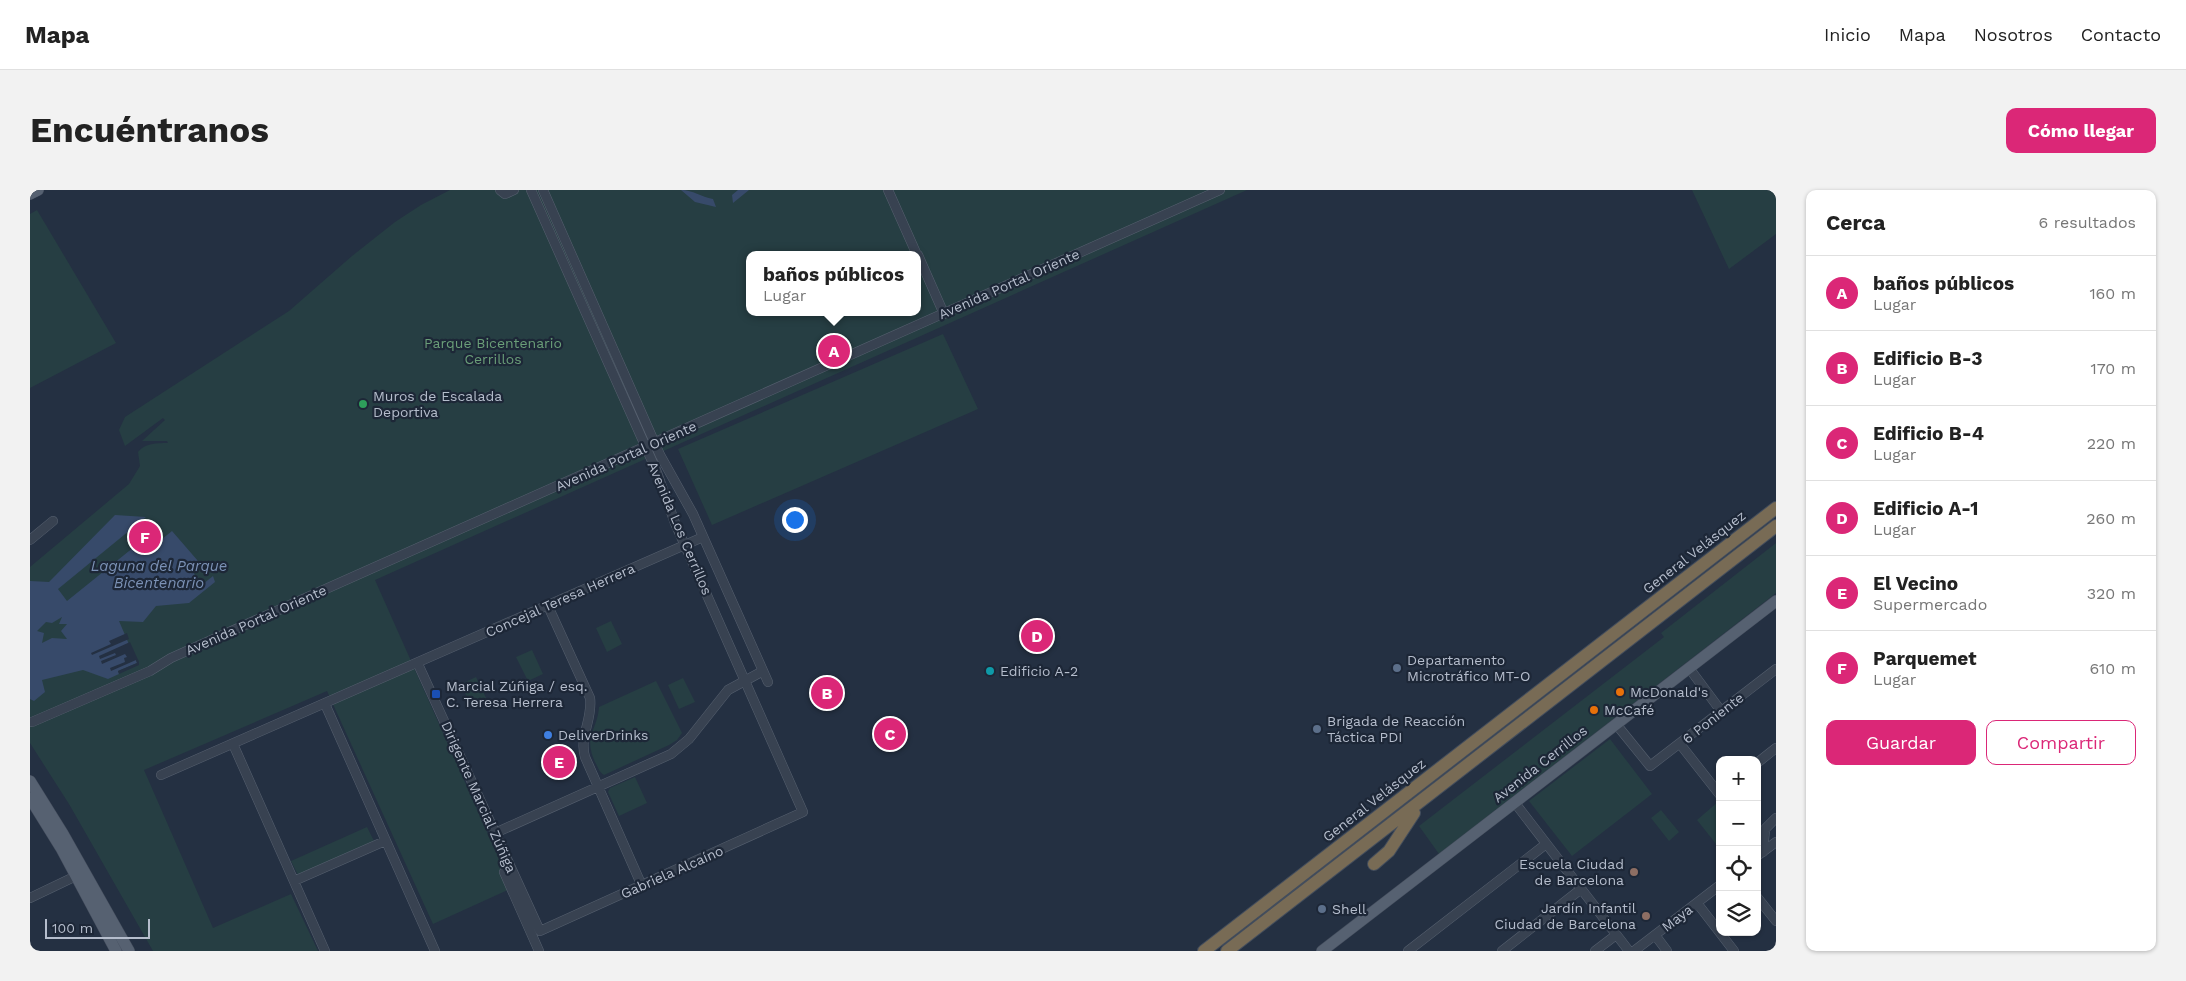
<!DOCTYPE html>
<html lang="es">
<head>
<meta charset="utf-8">
<style>
	body { margin:0; font-family:"Work Sans",sans-serif; background:#f2f2f2; color:#222 }
	.controls { position:absolute; right:15px; bottom:15px; display:grid; overflow:hidden; border-radius:10px; box-shadow:0 1px 4px #0004 }
	.controls button { width:45px; height:45px; display:grid; place-items:center; padding:0; border:0; border-bottom:1px solid #e0e0e0; background:#fff; color:#222; font:25px sans-serif }
	.scale { position:absolute; left:15px; bottom:12px; width:105px; box-sizing:border-box; padding-left:5px; border:2px solid #b5bdcc; border-top:0; font-size:14px; line-height:18px; white-space:nowrap; color:#b5bdcc; -webkit-text-stroke:4px #1d2737; paint-order:stroke }
	.you { position:absolute; left:764px; top:329px; width:18px; height:18px; margin:-12px; border:4px solid #fff; border-radius:50%; background:#1a73e8; box-shadow:0 0 0 8px #1a73e833 }
	.badge { display:grid; place-items:center; width:32px; height:32px; border-radius:50%; background:#db2777; color:#fff; font-size:16px; font-weight:700 }
	.pin { position:absolute; translate:-50% -50%; border:2px solid #fff; box-shadow:0 1px 5px #0006 }
	.popup { position:absolute; left:716px; top:61px; width:175px; height:65px; box-sizing:border-box; display:grid; place-content:center; border-radius:10px; background:#fff; filter:drop-shadow(0 1px 4px #0005); font-size:16px; white-space:nowrap; color:#767676 }
	.popup b { font-size:19px; color:#222 }
	.popup::after { content:''; position:absolute; left:50%; top:100%; margin-left:-10px; border:10px solid transparent; border-top-color:#fff }
	.list { margin:0; padding:0; list-style:none }
	h2 { display:flex; justify-content:space-between; align-items:center; height:65px; margin:0; padding:0 20px; font-size:21px }
	h2 small { font-size:16px; font-weight:400; color:#767676 }
	.list li { display:grid; grid-template-columns:32px 1fr auto; gap:15px; align-items:center; box-sizing:border-box; height:75px; padding:0 20px; border-top:1px solid #e0e0e0 }
	.list b { display:block; font-size:19px; white-space:nowrap }
	.list p { margin:0; font-size:16px; white-space:nowrap; color:#767676 }
	.list em { font-size:16px; font-style:normal; color:#767676 }
	.actions { display:flex; gap:10px; padding:15px 20px }
	.actions a { flex:1; padding:11px 0; border:1px solid #db2777; border-radius:10px; text-align:center; font-size:18px; color:#db2777 }
	.actions .main { background:#db2777; color:#fff }
	.icon { flex:none; width:28px; height:28px; fill:none; stroke:currentColor; stroke-width:2; stroke-linecap:round; stroke-linejoin:round }
	.map { position:relative; flex:none; width:1746px; height:761px; overflow:hidden; border-radius:10px }
	header { display:flex; align-items:center; gap:30px; box-sizing:border-box; height:70px; padding:0 25px; background:#fff; border-bottom:1px solid #e0e0e0 }
	header strong { font-size:24px }
	nav { display:flex; gap:28px; margin-inline-start:auto; font-size:18px }
	.intro { display:flex; align-items:center; justify-content:space-between; box-sizing:border-box; height:120px; padding:0 30px }
	h1 { margin:0; font-size:35px }
	.button { padding:12px 22px; border-radius:10px; background:#db2777; color:#fff; font-size:18px; font-weight:700 }
	main { display:flex; gap:30px; padding:0 30px }
	aside { flex:1; background:#fff; border-radius:10px; box-shadow:0 1px 4px #0004 }
	.map>svg:first-child { display:block }
</style>
</head>
<body>
<header>
<strong>Mapa</strong>
<nav><a>Inicio</a><a>Mapa</a><a>Nosotros</a><a>Contacto</a></nav>
</header>
<div class="intro"><h1>Encuéntranos</h1><a class="button">Cómo llegar</a></div>
<main>
<div class="map">
<svg width="1746" height="761" viewBox="0 0 1746 761">
	<rect width="100%" height="100%" fill="#243042"/>
	<path fill="#263e43" fill-rule="evenodd" d="M 420,0 L 1217,0 L 345,390 L 482,698 L 403,734 L 297,501 L 114,580 L 183,738 L 261,704 L 288,761 L 123,761 L 39,614 L 0,553 L 0,377 L 99,294 L 110,276 L 108,262 C 115,253 127,253 138,253 L 137,251 L 112,251 L 135,230 L 133,228 L 95,256 L 89,240 L 95,227 L 259,121 L 322,66 L 365,32 L 391,15 ZM 720,65 L 888,65 L 888,122 L 720,122 Z
		M 1662,0 L 1746,0 L 1746,44 L 1699,79 Z
		M 7,20 L 86,153 L 0,198 L 0,24 Z
		M 913,144 L 948,219 L 682,335 L 648,259 Z
		M 1746,353 L 1746,403 L 1409,664 L 1389,636 L 1634,447 L 1631,443 Z
		M 581,431 L 592,454 L 577,462 L 566,438 Z
		M 502,460 L 513,484 L 498,491 L 486,467 Z
		M 446,487 L 457,510 L 442,518 L 431,494 Z
		M 653,488 L 665,512 L 649,519 L 638,495 Z
		M 626,491 L 652,543 L 647,550 L 639,555 L 574,585 C 569,582 568,577 565,572 C 553,545 567,542 569,517 Z
		M 1580,549 L 1622,604 L 1542,666 L 1499,611 Z
		M 605,587 L 617,613 L 589,626 L 578,602 L 580,598 Z
		M 1689,611 L 1690,612 L 1690,659 L 1667,630 Z
		M 1631,620 L 1649,642 L 1639,651 L 1621,628 Z
		M 337,637 L 344,651 L 268,685 L 261,671 Z"/>
	<path fill="#374a6a" fill-rule="evenodd" d="M 651,0 C 663,0 671,7 683,9 L 686,17 L 665,12 Z
		M 708,0 L 719,0 L 703,13 L 702,5 Z
		M 85,325 L 116,327 L 28,399 L 37,411 L 104,357 L 127,353 L 142,341 L 168,371 L 159,378 L 173,394 L 183,386 L 185,392 L 159,413 L 126,416 L 113,432 L 89,431 L 107,473 L 88,481 L 89,484 L 78,489 L 53,480 L 12,490 L 15,502 L 4,511 L 0,509 L 0,391 L 19,392 ZM 32,427 L 29,434 L 37,434 L 31,441 L 37,449 L 22,448 L 12,453 L 14,443 L 7,441 L 16,432 L 22,433 Z"/>
	<path fill="#243042" d="M 97,443 L 99,449 L 62,465 L 61,463 L 81,454 L 79,451 Z
		M 100,452 L 109,472 L 109,475 L 89,484 L 88,481 L 107,473 L 106,470 L 81,481 L 80,478 L 95,472 L 94,468 L 97,467 L 95,464 L 72,474 L 71,471 L 86,465 L 85,463 L 70,469 L 69,466 Z"/>
	<g fill="none" stroke-linecap="round" stroke-linejoin="round">
		<defs>
			<path id="minor" d="M 470,0 L 475,4 L 484,0
				M 513,0 L 630,265 L 663,324 L 738,492
				M 858,0 L 887,65
				M 888,65 L 914,124
				M 0,350 L 23,331
				M 518,416 L 560,508 C 563,529 549,546 555,567 L 612,696
				M 388,474 L 510,741 L 773,622 L 645,333 L 626,280 L 501,0
				M 1659,478 L 1691,521
				M 295,514 L 405,761
				M 2,532 L 120,481 L 141,468 L 1190,0
				M 1586,534 L 1620,576 L 1746,479
				M 203,554 L 295,761
				M 1650,554 L 1690,605
				M 1727,573 L 1746,558
				M 131,585 L 673,347
				M 1485,613 L 1599,761
				M 465,643 L 641,564 L 659,549 L 698,500 L 733,481
				M 1733,662 L 1735,639 L 1746,628
				M 1727,666 L 1746,652
				M 474,682 L 509,761
				M 264,691 L 355,651
				M 1727,707 L 1746,731
				M 0,708 L 46,686
				M 1667,713 L 1704,761
				M 1625,745 L 1637,761
				M 1378,761 L 1516,654
				M 1472,761 L 1551,699
				M 1565,761 L 1586,745
				M 1604,761 L 1690,695"/>
			<path id="major" d="M 0,4 L 8,0
				M 0,591 L 33,644 L 99,761
				M 0,608 L 31,658 L 86,761
				M 1292,761 L 1746,411"/>
			<path id="highway" d="M 1344,674 L 1359,661 L 1384,623
				M 1174,761 L 1746,318
				M 1197,761 L 1746,336"/>
		</defs>
		<use href="#minor" stroke="#56606f" stroke-width="10"/>
		<use href="#major" stroke="#424b5b" stroke-width="12"/>
		<use href="#highway" stroke="#434d5c" stroke-width="14"/>
		<use href="#minor" stroke="#384251" stroke-width="9"/>
		<use href="#major" stroke="#566171" stroke-width="11"/>
		<use href="#highway" stroke="#786b55" stroke-width="12"/>
	</g>
	<circle fill="#2e9e5b" stroke="#1d2737" stroke-width="2" cx="333" cy="214" r="5"/>
	<g fill="#5c6f8a" stroke="#1d2737" stroke-width="2">
		<circle cx="1367" cy="478" r="5"/>
		<circle cx="1287" cy="539" r="5"/>
		<circle cx="1292" cy="719" r="5"/>
	</g>
	<circle fill="#0f9aa8" stroke="#1d2737" stroke-width="2" cx="960" cy="481" r="5"/>
	<g fill="#e8710a" stroke="#1d2737" stroke-width="2">
		<circle cx="1590" cy="502" r="5"/>
		<circle cx="1564" cy="520" r="5"/>
	</g>
	<rect fill="#1a4fb4" stroke="#1d2737" stroke-width="2" x="401" y="499" width="10" height="10" rx="2.5"/>
	<circle fill="#3f7fe0" stroke="#1d2737" stroke-width="2" cx="518" cy="545" r="5"/>
	<g fill="#8d6e63" stroke="#1d2737" stroke-width="2">
		<circle cx="1604" cy="682" r="5"/>
		<circle cx="1616" cy="726" r="5"/>
	</g>
	<g text-anchor="middle" stroke-width="4.5" stroke-linejoin="round" paint-order="stroke">
		<g font-size="14" fill="#b5bdcc" stroke="#1d2737">
			<text transform="translate(979 94) rotate(-24)" y="5">Avenida Portal Oriente</text>
			<text transform="translate(596 266) rotate(-24)" y="5">Avenida Portal Oriente</text>
			<text transform="translate(650 338) rotate(67)" y="5">Avenida Los Cerrillos</text>
			<text transform="translate(1664 362) rotate(-38)" y="5">General Velásquez</text>
			<text transform="translate(530 410) rotate(-24)" y="5">Concejal Teresa Herrera</text>
			<text transform="translate(226 430) rotate(-24)" y="5">Avenida Portal Oriente</text>
			<text transform="translate(1683 528) rotate(-38)" y="5">6 Poniente</text>
			<text transform="translate(1510 574) rotate(-38)" y="5">Avenida Cerrillos</text>
			<text transform="translate(449 607) rotate(66)" y="5">Dirigente Marcial Zúñiga</text>
			<text transform="translate(1344 610) rotate(-38)" y="5">General Velásquez</text>
			<text transform="translate(642 682) rotate(-24)" y="5">Gabriela Alcaíno</text>
			<text transform="translate(1647 728) rotate(-38)" y="5">Maya</text>
		</g>
		<g font-size="14" fill="#6a9e78" stroke="#1d2737">
			<text x="463" y="158">Parque Bicentenario<tspan x="463" dy="16">Cerrillos</tspan></text>
		</g>
		<g font-size="14" fill="#b5bdcc" stroke="#1d2737" text-anchor="start">
			<text x="343" y="211">Muros de Escalada<tspan x="343" dy="16">Deportiva</tspan></text>
			<text x="1377" y="475">Departamento<tspan x="1377" dy="16">Microtráfico MT-O</tspan></text>
			<text x="970" y="486">Edificio A-2</text>
			<text x="416" y="501">Marcial Zúñiga / esq.<tspan x="416" dy="16">C. Teresa Herrera</tspan></text>
			<text x="1600" y="507">McDonald's</text>
			<text x="1574" y="525">McCafé</text>
			<text x="1297" y="536">Brigada de Reacción<tspan x="1297" dy="16">Táctica PDI</tspan></text>
			<text x="528" y="550">DeliverDrinks</text>
			<text x="1594" y="679" text-anchor="end">Escuela Ciudad<tspan x="1594" dy="16">de Barcelona</tspan></text>
			<text x="1606" y="723" text-anchor="end">Jardín Infantil<tspan x="1606" dy="16">Ciudad de Barcelona</tspan></text>
			<text x="1302" y="724">Shell</text>
		</g>
		<g font-size="15" font-style="italic" fill="#7b91b5" stroke="#1d2737">
			<text x="129" y="381">Laguna del Parque<tspan x="129" dy="17">Bicentenario</tspan></text>
		</g>
	</g>
</svg>
<div class="controls">
<button>+</button>
<button>−</button>
<button><svg class="icon" aria-label="locate" viewBox="0 0 24 24"><circle cx="12" cy="12" r="6"/><path d="M12 2v4M12 18v4M2 12h4M18 12h4"/></svg></button>
<button><svg class="icon" aria-label="layers" viewBox="0 0 24 24"><path d="M12 4l9 5-9 5-9-5zM3 14l9 5 9-5"/></svg></button>
</div>
<div class="scale">100 m</div>
<div class="you"></div>
<div class="pin badge" style="left:804px;top:161px">A</div>
<div class="popup"><b>baños públicos</b>Lugar</div>
<div class="pin badge" style="left:797px;top:503px">B</div>
<div class="pin badge" style="left:860px;top:544px">C</div>
<div class="pin badge" style="left:1007px;top:446px">D</div>
<div class="pin badge" style="left:529px;top:572px">E</div>
<div class="pin badge" style="left:115px;top:347px">F</div>
</div>
<aside>
<h2>Cerca<small>6 resultados</small></h2>
<ul class="list">
<li><span class="badge">A</span><div><b>baños públicos</b><p>Lugar</p></div><em>160 m</em></li>
<li><span class="badge">B</span><div><b>Edificio B-3</b><p>Lugar</p></div><em>170 m</em></li>
<li><span class="badge">C</span><div><b>Edificio B-4</b><p>Lugar</p></div><em>220 m</em></li>
<li><span class="badge">D</span><div><b>Edificio A-1</b><p>Lugar</p></div><em>260 m</em></li>
<li><span class="badge">E</span><div><b>El Vecino</b><p>Supermercado</p></div><em>320 m</em></li>
<li><span class="badge">F</span><div><b>Parquemet</b><p>Lugar</p></div><em>610 m</em></li>
</ul>
<div class="actions"><a class="main">Guardar</a><a>Compartir</a></div>
</aside>
</main>
</body>
</html>
